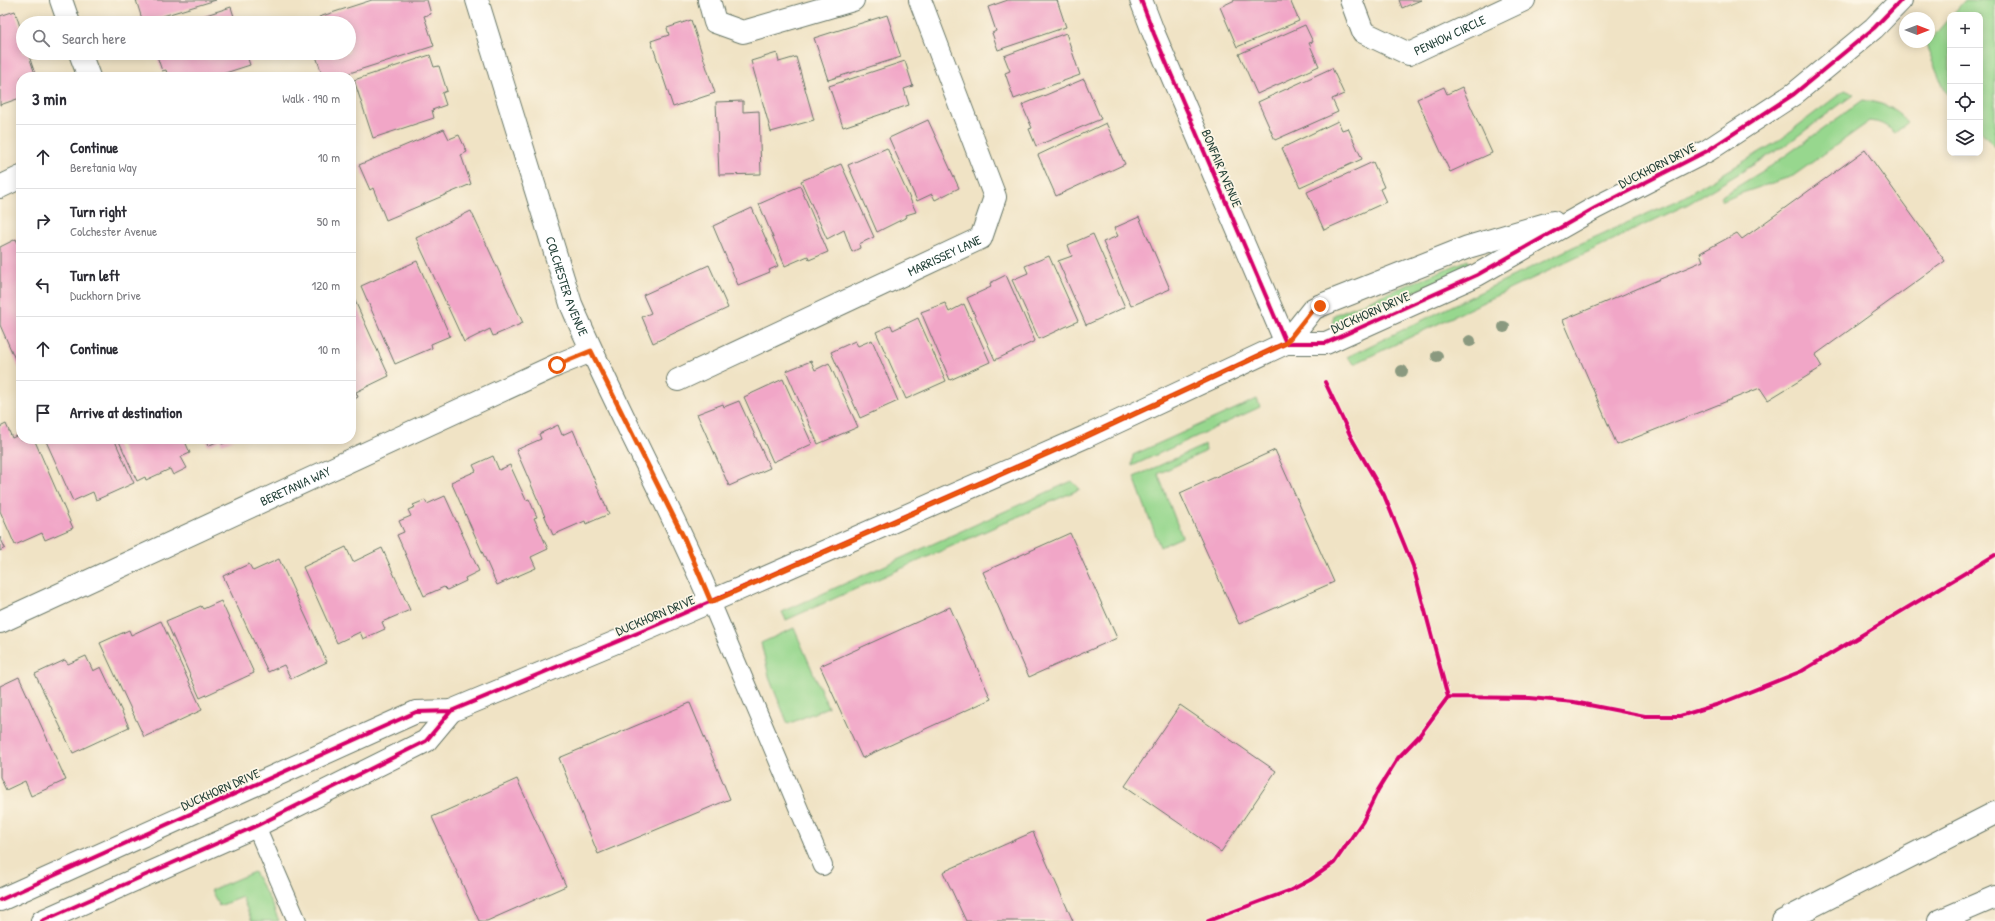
<!DOCTYPE html>
<html lang="en">
<head>
<meta charset="utf-8">
<style>
	body { margin:0; font-family:"Patrick Hand",sans-serif; background:#f2f2f3; color:#2b2b33 }
	.controls { position:absolute; right:12px; top:12px; display:grid; overflow:hidden; border-radius:8px; box-shadow:0 2px 10px #0003 }
	.controls button { width:36px; height:36px; display:grid; place-items:center; padding:0; border:0; border-bottom:1px solid #e1e1e2; background:#fff; color:#2b2b33; font:20px sans-serif }
	.compass { position:absolute; left:1899px; top:12px; width:36px; height:36px; border-radius:50%; background:#fff; box-shadow:0 2px 10px #0003; rotate:90deg }
	.stop { position:absolute; width:12px; height:12px; margin:-9px; border:3px solid #ea580c; border-radius:50%; background:#fff }
	.stop.end { background:#ea580c; border-color:#fff; box-shadow:0 1px 4px #0008 }
	.list { margin:0; padding:0; list-style:none }
	h2 { display:flex; justify-content:space-between; align-items:center; height:52px; margin:0; padding:0 16px; font-size:17px }
	h2 small { font-size:13px; font-weight:400; color:#7c7c81 }
	.list li { display:grid; grid-template-columns:26px 1fr auto; gap:12px; align-items:center; box-sizing:border-box; height:64px; padding:0 16px; border-top:1px solid #e1e1e2 }
	.list b { display:block; font-size:15px; white-space:nowrap }
	.list p { margin:0; font-size:13px; white-space:nowrap; color:#7c7c81 }
	.list em { font-size:13px; font-style:normal; color:#7c7c81 }
	.icon { flex:none; width:22px; height:22px; fill:none; stroke:currentColor; stroke-width:2; stroke-linecap:round; stroke-linejoin:round }
	.map { position:relative; flex:none; width:1995px; height:921px; overflow:hidden }
	.search { position:absolute; background:#fff; box-shadow:0 2px 10px #0003; left:16px; top:16px; width:340px; height:44px; display:flex; align-items:center; gap:10px; box-sizing:border-box; padding:0 14px; border-radius:22px; color:#7c7c81; font-size:15px }
	.panel { position:absolute; background:#fff; box-shadow:0 2px 10px #0003; left:16px; top:72px; width:340px; height:372px; border-radius:16px }
	.map>svg:first-child { display:block }
</style>
</head>
<body>
<div class="map">
<svg width="1995" height="921" viewBox="0 0 1995 921">
	<rect width="100%" height="100%" fill="#fcf5e5"/>
	<filter id="ink" filterUnits="userSpaceOnUse"><feTurbulence type="fractalNoise" baseFrequency=".025" numOctaves="2"/><feDisplacementMap in="SourceGraphic" scale="8" xChannelSelector="R" yChannelSelector="G"/><feConvolveMatrix kernelMatrix="1 2 1 2 8 2 1 2 1" color-interpolation-filters="sRGB"/></filter>
	<filter id="wash" filterUnits="userSpaceOnUse"><feTurbulence type="fractalNoise" baseFrequency=".012" numOctaves="4" result="noise"/><feDisplacementMap in="SourceGraphic" scale="16" xChannelSelector="R" yChannelSelector="G"/><feGaussianBlur stdDeviation="0.9" result="paint"/><feColorMatrix in="noise" values="0 0 0 0 0 0 0 0 0 0 0 0 0 0 0 0 0 1.4 0 .05"/><feComposite in="paint" operator="in"/></filter>
	<g filter="url(#wash)">
		<rect width="100%" height="100%" fill="#f0e3c5"/>
		<path fill="#97d78e" stroke="#5b8a61" d="M 1965,0 L 1995,0 L 1995,147 L 1980,130 L 1980,15 L 1952,15 Z
			M 1950,17 L 1950,96 L 1945,91 L 1926,45 Z
			M 1845,90 L 1854,94 L 1783,147 L 1688,204 L 1354,364 L 1347,357 L 1573,247 L 1682,198 L 1775,143 Z
			M 1863,100 C 1884,104 1893,106 1908,122 L 1895,133 C 1887,126 1881,122 1870,121 L 1793,176 L 1742,193 L 1723,201 L 1720,197 L 1771,166 Z
			M 1468,260 L 1470,265 L 1341,328 L 1336,328 L 1332,325 L 1334,315 Z
			M 1257,399 L 1260,407 L 1132,466 L 1133,455 Z
			M 1205,445 L 1206,451 L 1158,474 L 1182,537 L 1160,547 L 1134,477 Z
			M 1072,481 L 1080,489 L 786,620 L 782,612 Z
			M 794,628 L 828,707 L 788,724 L 770,680 L 761,643 Z
			M 254,872 L 271,902 L 279,921 L 252,921 L 242,897 L 219,906 L 211,890 Z"/>
		<g id="blocks">
			<path fill="#f1a6c7" d="M 136,0 L 216,0 L 143,22 Z
				M 372,0 L 427,0 L 431,14 L 424,16 L 434,46 L 337,77 L 323,77 L 315,53 L 349,53 L 349,23 L 321,23 L 319,17 Z
				M 1008,0 L 1057,0 L 1066,27 L 998,50 L 992,33 L 996,31 L 988,7 Z
				M 1235,0 L 1290,0 L 1299,21 L 1237,47 L 1220,7 Z
				M 1399,0 L 1421,0 L 1402,8 Z
				M 231,7 L 236,23 L 181,23 Z
				M 15,11 L 23,36 L 23,53 L 28,53 L 36,77 L 21,77 L 21,93 L 19,94 L 20,98 L 0,105 L 0,16 Z
				M 887,15 L 901,57 L 828,80 L 814,38 Z
				M 691,20 L 715,93 L 673,107 L 651,41 L 669,35 L 667,28 Z
				M 1305,25 L 1313,42 L 1309,43 L 1319,66 L 1257,94 L 1239,54 Z
				M 1066,33 L 1080,75 L 1014,99 L 1005,73 L 1010,71 L 1004,56 Z
				M 156,53 L 246,53 L 250,65 L 213,77 L 168,77 L 166,70 L 162,71 Z
				M 777,53 L 779,62 L 796,57 L 814,120 L 771,132 L 751,61 Z
				M 430,55 L 434,67 L 439,66 L 447,91 L 442,93 L 446,105 L 432,110 L 434,118 L 373,138 L 354,80 Z
				M 905,61 L 913,86 L 904,89 L 909,105 L 843,127 L 829,86 Z
				M 1332,68 L 1344,94 L 1332,99 L 1338,112 L 1275,140 L 1258,102 Z
				M 1084,79 L 1101,119 L 1036,146 L 1029,129 L 1032,128 L 1022,105 Z
				M 1444,87 L 1447,94 L 1462,87 L 1492,153 L 1450,172 L 1417,99 Z
				M 743,101 L 743,112 L 759,111 L 761,174 L 719,175 L 716,102 Z
				M 928,120 L 959,188 L 935,200 L 932,194 L 917,201 L 889,138 Z
				M 1338,121 L 1342,130 L 1348,128 L 1362,159 L 1300,187 L 1282,148 Z
				M 1106,123 L 1125,164 L 1056,196 L 1038,155 Z
				M 444,129 L 449,139 L 459,135 L 467,152 L 461,155 L 471,184 L 386,220 L 373,188 L 370,190 L 359,165 Z
				M 887,148 L 916,212 L 906,215 L 907,217 L 877,232 L 848,165 Z
				M 1865,150 L 1945,261 L 1815,355 L 1822,367 L 1768,400 L 1760,388 L 1617,445 L 1563,320 L 1703,261 L 1700,253 L 1737,233 L 1742,239 Z
				M 1373,162 L 1384,187 L 1380,189 L 1386,202 L 1324,230 L 1307,192 Z
				M 841,164 L 874,237 L 859,244 L 860,248 L 852,252 L 844,230 L 827,239 L 801,181 Z
				M 800,186 L 828,252 L 809,260 L 808,256 L 785,266 L 759,204 Z
				M 752,208 L 778,266 L 769,270 L 770,272 L 738,285 L 713,226 Z
				M 471,211 L 523,323 L 493,336 L 490,329 L 464,342 L 416,238 Z
				M 1139,217 L 1170,289 L 1131,306 L 1103,242 L 1118,236 L 1114,228 Z
				M 1093,234 L 1125,307 L 1086,325 L 1058,261 L 1072,256 L 1068,245 Z
				M 16,239 L 21,249 L 21,368 L 19,368 L 0,325 L 0,247 Z
				M 1049,256 L 1078,321 L 1039,339 L 1012,280 L 1028,273 L 1025,266 Z
				M 417,261 L 450,336 L 431,344 L 432,348 L 395,364 L 361,286 Z
				M 709,265 L 728,308 L 653,343 L 642,317 L 651,313 L 643,295 Z
				M 1006,275 L 1035,341 L 995,360 L 967,298 L 991,287 L 990,283 Z
				M 351,292 L 389,376 L 356,392 L 358,397 L 351,401 Z
				M 945,303 L 949,312 L 964,304 L 990,362 L 950,380 L 921,312 Z
				M 918,318 L 946,381 L 906,399 L 876,332 L 891,325 L 893,330 Z
				M 872,340 L 898,401 L 860,418 L 831,352 L 855,341 L 858,346 Z
				M 811,361 L 815,370 L 829,363 L 858,427 L 818,444 L 786,371 Z
				M 783,379 L 812,444 L 773,462 L 744,397 Z
				M 739,401 L 770,468 L 729,486 L 697,414 L 723,404 L 724,407 Z
				M 6,424 L 12,438 L 21,434 L 21,439 L 34,439 L 73,528 L 45,540 L 42,533 L 15,545 L 0,511 L 0,427 Z
				M 558,425 L 562,435 L 573,430 L 609,514 L 586,524 L 585,521 L 553,535 L 516,450 L 541,439 L 539,434 Z
				M 45,439 L 114,439 L 134,483 L 96,500 L 93,492 L 73,501 Z
				M 118,439 L 184,439 L 190,453 L 181,457 L 187,468 L 173,475 L 170,469 L 146,480 L 145,477 L 137,481 Z
				M 205,439 L 234,439 L 222,444 L 220,440 L 208,446 Z
				M 1275,450 L 1334,582 L 1239,624 L 1180,493 Z
				M 493,456 L 499,470 L 510,465 L 526,500 L 529,499 L 537,517 L 534,518 L 548,549 L 531,557 L 536,568 L 497,585 L 451,482 L 476,471 L 473,465 Z
				M 445,496 L 479,571 L 465,578 L 466,581 L 447,590 L 444,587 L 424,596 L 397,535 L 404,532 L 399,521 L 411,516 L 408,510 L 415,507 L 413,505 L 425,500 L 427,504 Z
				M 1070,533 L 1117,638 L 1029,677 L 983,572 Z
				M 0,537 L 5,548 L 0,551 Z
				M 346,547 L 353,562 L 382,548 L 410,610 L 382,622 L 385,629 L 363,639 L 360,632 L 337,643 L 303,567 Z
				M 279,559 L 327,662 L 291,679 L 284,665 L 268,672 L 223,576 L 249,564 L 253,571 Z
				M 221,601 L 254,673 L 200,698 L 166,621 L 201,606 L 203,609 Z
				M 950,607 L 991,699 L 862,758 L 820,666 Z
				M 161,621 L 202,710 L 144,737 L 100,643 L 129,630 L 131,635 Z
				M 86,656 L 93,671 L 101,667 L 129,727 L 73,753 L 35,674 L 65,660 L 68,664 Z
				M 19,677 L 66,780 L 31,796 L 25,781 L 6,790 L 0,777 L 0,686 Z
				M 690,703 L 730,799 L 598,854 L 559,758 Z
				M 1180,705 L 1276,771 L 1221,852 L 1125,786 Z
				M 517,779 L 566,886 L 487,921 L 479,921 L 432,817 Z
				M 1033,832 L 1073,921 L 966,921 L 943,872 Z"/>
		</g>
	</g>
	<g filter="url(#ink)">
		<use href="#blocks" fill-opacity="0" stroke="#687767" stroke-width="1"/>
		<g fill="none" stroke-linecap="round" stroke-linejoin="round">
			<defs>
				<path id="lane" d="M 711,602 L 823,866
					M 256,826 L 297,921"/>
				<g id="street">
					<path d="M 61,0 L 69,23"/>
					<path id="s1" d="M 477,0 L 571,304 C 614,405 668,501 711,602"/>
					<path d="M 709,0 L 715,22 L 743,32 L 853,0"/>
					<path d="M 1141,0 L 1154,34 L 1286,343"/>
					<path id="s2" d="M 1351,0 L 1363,32 L 1409,54 L 1524,0"/>
					<path d="M 80,53 L 89,77"/>
					<path d="M 0,187 L 21,177"/>
					<path d="M 1286,343 L 1313,309 L 1319,306 L 1468,247 L 1553,222"/>
					<path id="s3" d="M 678,380 L 981,238 L 995,197 L 920,0"/>
					<path id="s4" d="M 0,622 L 557,365 L 591,351"/>
					<path d="M 0,900 L 416,712 L 451,711 L 652,627 L 769,576 L 1085,437 L 1286,343 L 1326,343 L 1477,275 L 1595,208 L 1707,151 L 1794,94 L 1874,28 L 1901,0"/>
					<path d="M 42,921 L 256,826 L 426,741 L 451,711"/>
				</g>
				<path id="highway" d="M 1783,921 L 1995,813
					M 1939,921 L 1995,897"/>
			</defs>
			<use href="#lane" stroke="#687767" stroke-width="20"/>
			<use href="#street" stroke="#687767" stroke-width="24"/>
			<use href="#highway" stroke="#687767" stroke-width="24"/>
			<use href="#lane" stroke="#fff" stroke-width="18"/>
			<use href="#street" stroke="#fff" stroke-width="22"/>
			<use href="#highway" stroke="#fff" stroke-width="22"/>
			<defs>
				<path id="cycleway" d="M 1141,0 L 1154,34 L 1286,343
					M 1325,382 L 1352,439 L 1384,495 L 1413,566 L 1448,697
					M 0,900 L 416,712 L 451,711 L 652,627 L 769,576 L 1085,437 L 1286,343 L 1326,343 L 1477,275 L 1595,208 L 1707,151 L 1794,94 L 1874,28 L 1901,0
					M 42,921 L 256,826 L 426,741 L 451,711
					M 1208,921 L 1291,890 L 1310,880 L 1334,863 L 1363,821 L 1378,790 L 1398,758 L 1419,736 L 1448,697 L 1530,698 L 1574,702 L 1645,716 L 1680,716 L 1719,704 L 1802,671 L 1995,555"/>
			</defs>
			<use href="#cycleway" stroke="#fcf5e5" stroke-width="6"/>
			<use href="#cycleway" stroke="#d6006c" stroke-width="4"/>
		</g>
		<g fill="#8a997f">
			<circle cx="1504" cy="327" r="6"/>
			<circle cx="1470" cy="341" r="6"/>
			<circle cx="1437" cy="356" r="6"/>
			<circle cx="1402" cy="371" r="6"/>
		</g>
	</g>
	<g fill="none" stroke-linecap="round" stroke-linejoin="round" filter="url(#ink)">
		<path stroke="#ea580c" stroke-width="5" d="M 557,365 L 591,351 L 684,538 L 711,602 L 1085,437 L 1286,343 L 1313,309 L 1320,306"/>
	</g>
	<g text-anchor="middle" stroke-width="3.5" stroke-linejoin="round" paint-order="stroke">
		<g font-size="13" fill="#1f3d34" stroke="#fcf5e5">
			<text dy="5" stroke="none"><textPath href="#s2" startOffset="130">PENHOW CIRCLE</textPath></text>
			<text transform="translate(1657 165) rotate(-27)" y="5">DUCKHORN DRIVE</text>
			<text transform="translate(1222 168) rotate(67)" y="5">BONFAIR AVENUE</text>
			<text dy="5" stroke="none"><textPath href="#s3" startOffset="294">MARRISSEY LANE</textPath></text>
			<text dy="5" stroke="none"><textPath href="#s1" startOffset="300">COLCHESTER AVENUE</textPath></text>
			<text transform="translate(1370 312) rotate(-24)" y="5">DUCKHORN DRIVE</text>
			<text dy="5" stroke="none"><textPath href="#s4" startOffset="325">BERETANIA WAY</textPath></text>
			<text transform="translate(655 615) rotate(-23)" y="5">DUCKHORN DRIVE</text>
			<text transform="translate(220 789) rotate(-24)" y="5">DUCKHORN DRIVE</text>
		</g>
	</g>
</svg>
<div class="controls">
<button>+</button>
<button>−</button>
<button><svg class="icon" aria-label="locate" viewBox="0 0 24 24"><circle cx="12" cy="12" r="6"/><path d="M12 2v4M12 18v4M2 12h4M18 12h4"/></svg></button>
<button><svg class="icon" aria-label="layers" viewBox="0 0 24 24"><path d="M12 4l9 5-9 5-9-5zM3 14l9 5 9-5"/></svg></button>
</div>
<svg class="compass" viewBox="-18 -18 36 36"><path d="M0-13l5 13h-10z" fill="#e53935"/><path d="M0 13l5-13h-10z" fill="#7c7c81"/></svg>
<div class="stop" style="left:557px;top:365px"></div>
<div class="stop end" style="left:1320px;top:306px"></div>
<div class="search"><svg class="icon" aria-label="search" viewBox="0 0 24 24"><circle cx="10" cy="10" r="6"/><path d="M15 15l6 6"/></svg>Search here</div>
<section class="panel">
<h2>3 min<small>Walk · 190 m</small></h2>
<ul class="list">
<li><svg class="icon" aria-label="ahead" viewBox="0 0 24 24"><path d="M12 20V5M6 11l6-6 6 6"/></svg><div><b>Continue</b><p>Beretania Way</p></div><em>10 m</em></li>
<li><svg class="icon" aria-label="right" viewBox="0 0 24 24"><path d="M7 20v-9h11M14 6l5 5-5 5"/></svg><div><b>Turn right</b><p>Colchester Avenue</p></div><em>50 m</em></li>
<li><svg class="icon" aria-label="left" viewBox="0 0 24 24"><path d="M17 20v-9H6M10 6l-5 5 5 5"/></svg><div><b>Turn left</b><p>Duckhorn Drive</p></div><em>120 m</em></li>
<li><svg class="icon" aria-label="ahead" viewBox="0 0 24 24"><path d="M12 20V5M6 11l6-6 6 6"/></svg><div><b>Continue</b></div><em>10 m</em></li>
<li><svg class="icon" aria-label="arrive" viewBox="0 0 24 24"><path d="M6 21V4h12l-3 4 3 4H6"/></svg><div><b>Arrive at destination</b></div></li>
</ul>
</section>
</div>
</body>
</html>
